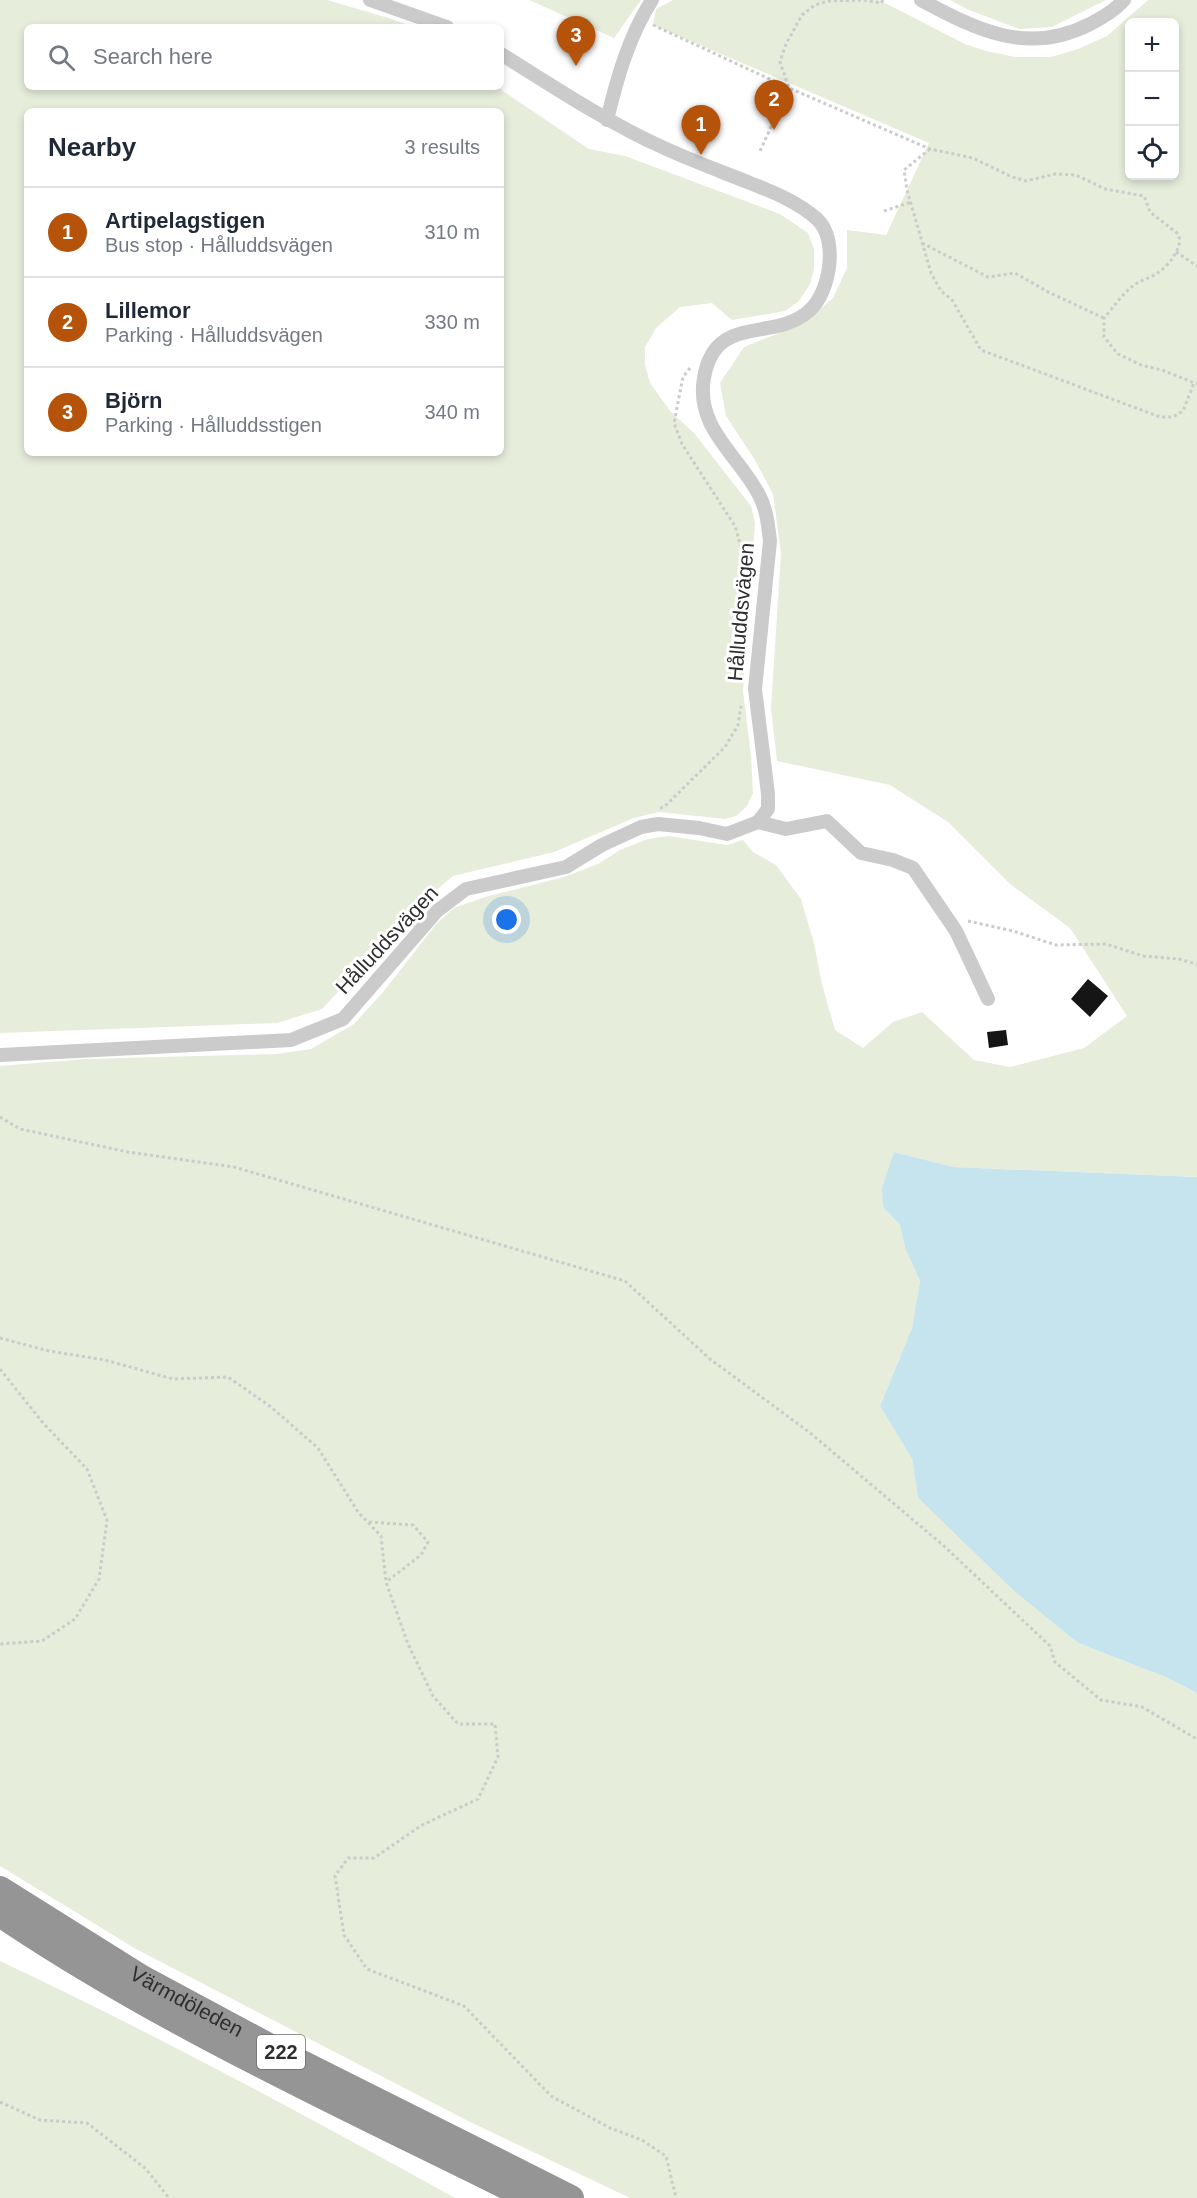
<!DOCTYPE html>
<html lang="en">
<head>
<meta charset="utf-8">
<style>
	body { margin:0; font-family:Arial,sans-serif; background:#f6f6f7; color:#1f2937 }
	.controls { position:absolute; right:18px; top:18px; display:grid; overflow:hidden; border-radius:9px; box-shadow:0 3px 9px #0003 }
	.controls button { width:54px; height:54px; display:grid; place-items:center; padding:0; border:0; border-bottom:2px solid #e0e1e3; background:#fff; color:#1f2937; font:30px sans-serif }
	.you { position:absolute; left:507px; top:920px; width:21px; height:21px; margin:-15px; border:4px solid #fff; border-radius:50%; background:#1a73e8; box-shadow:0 0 0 9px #1a73e833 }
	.badge { display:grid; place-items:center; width:39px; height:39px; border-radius:50%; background:#b45309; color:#fff; font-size:20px; font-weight:700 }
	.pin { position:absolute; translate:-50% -50px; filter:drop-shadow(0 2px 3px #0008) }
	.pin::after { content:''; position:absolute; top:32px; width:21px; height:18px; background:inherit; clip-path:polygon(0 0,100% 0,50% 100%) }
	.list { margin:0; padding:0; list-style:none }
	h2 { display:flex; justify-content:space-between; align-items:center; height:78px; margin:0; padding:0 24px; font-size:26px }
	h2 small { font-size:20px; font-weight:400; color:#747a83 }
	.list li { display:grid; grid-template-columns:39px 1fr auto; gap:18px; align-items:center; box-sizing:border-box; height:90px; padding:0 24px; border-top:2px solid #e0e1e3 }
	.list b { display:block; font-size:22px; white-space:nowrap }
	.list p { margin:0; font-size:20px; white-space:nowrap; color:#747a83 }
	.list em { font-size:20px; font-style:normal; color:#747a83 }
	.icon { flex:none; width:33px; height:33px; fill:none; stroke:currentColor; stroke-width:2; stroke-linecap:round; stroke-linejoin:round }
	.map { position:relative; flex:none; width:1197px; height:2198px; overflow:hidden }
	.search { position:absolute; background:#fff; box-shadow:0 3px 9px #0003; left:24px; top:24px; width:480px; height:66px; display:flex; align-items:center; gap:15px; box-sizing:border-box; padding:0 21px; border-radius:9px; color:#747a83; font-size:22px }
	.panel { position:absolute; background:#fff; box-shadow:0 3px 9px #0003; left:24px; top:108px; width:480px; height:348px; border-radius:9px }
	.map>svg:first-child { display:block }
</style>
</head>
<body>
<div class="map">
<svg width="1197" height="2198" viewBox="0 0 1197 2198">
	<rect width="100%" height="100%" fill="#fff"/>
	<path fill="#e7eddb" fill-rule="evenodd" d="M 0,0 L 327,0 L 392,19 L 413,27 L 27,27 L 27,87 L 497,87 L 589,149 L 625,156 L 780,214 L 808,233 L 814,249 L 814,269 L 810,284 L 799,301 L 785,311 L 732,320 L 712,303 L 680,307 L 656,328 L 645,347 L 645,365 L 650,383 L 671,412 L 694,433 L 751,506 L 755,523 L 743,691 L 751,756 L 753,793 L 747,806 L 736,816 L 725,819 L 659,812 L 634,818 L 554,852 L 453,876 L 421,903 L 322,1009 L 277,1023 L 0,1033 ZM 27,111 L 501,111 L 501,453 L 27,453 Z
		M 529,0 L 641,0 L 614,38 Z
		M 673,0 L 879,0 L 965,44 L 986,51 L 1015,57 L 1051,57 L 1078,49 L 1107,36 L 1148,0 L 1197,0 L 1197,1177 L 954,1167 L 894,1152 L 883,1207 L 900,1225 L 905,1248 L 920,1281 L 912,1328 L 880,1406 L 912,1459 L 918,1498 L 1014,1591 L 1078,1643 L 1168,1678 L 1197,1693 L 1197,2198 L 630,2198 L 468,2121 L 136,1949 L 0,1866 L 0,1066 L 85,1059 L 276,1054 L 311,1049 L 354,1024 L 384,991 L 437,923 L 454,908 L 485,897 L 564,877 L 598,864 L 620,850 L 648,839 L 668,836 L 727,845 L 743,840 L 753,852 L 776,865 L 801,899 L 814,943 L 822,984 L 835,1030 L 863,1048 L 893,1022 L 922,1012 L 974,1060 L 1010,1067 L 1084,1048 L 1127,1016 L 1070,928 L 1010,884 L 948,822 L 890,785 L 777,761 L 771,709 L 781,553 L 773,494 L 755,460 L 726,416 L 720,383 L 744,347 L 804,323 L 833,298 L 847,268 L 847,230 L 886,235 L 929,143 L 653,25 L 656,9 ZM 1130,22 L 1174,22 L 1174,176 L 1130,176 Z
		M 950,0 L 1106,0 L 1052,27 L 1019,29 L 969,10 Z
		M 0,1961 C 155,2034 305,2115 455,2198 L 0,2198 Z"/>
	<path fill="#c5e4ee" d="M 894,1152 L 954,1167 L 1197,1177 L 1197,1693 L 1168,1678 L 1078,1643 L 1014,1591 L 918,1498 L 912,1459 L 880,1406 L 912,1328 L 920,1281 L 905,1248 L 900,1225 L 883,1207 L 882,1188 Z"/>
	<path fill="#151515" d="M 1088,979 L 1108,996 L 1090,1017 L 1071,999 Z
		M 1006,1030 L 1008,1045 L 989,1048 L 987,1032 Z"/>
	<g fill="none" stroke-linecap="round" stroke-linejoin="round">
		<path stroke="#cbcbcb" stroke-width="3" stroke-dasharray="3 3" stroke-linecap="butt" d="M 883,0 L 881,3 L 864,0 L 828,1 L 815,5 L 802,15 L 786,44 L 780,62 L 789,88 L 930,149 L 973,158 L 1012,177 L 1026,181 L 1055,174 L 1076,175 L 1105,189 L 1144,196 L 1150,212 L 1177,233 C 1186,244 1169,265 1159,272 C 1151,278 1140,280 1133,286 C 1122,294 1113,308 1104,318 L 1104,337 L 1118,354 L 1141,365 L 1162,370 L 1197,384
			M 653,25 L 789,88 L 759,153
			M 930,149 L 904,170 L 907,190 L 931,273 L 941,291 L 952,300 L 981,350 L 1160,417 L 1173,417 L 1183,411 L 1194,383
			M 884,211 L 911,202
			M 922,243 L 988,277 L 1015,273 L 1050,293 L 1104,318
			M 1176,252 L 1197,266
			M 690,368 L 683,377 L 674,423 L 682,444 L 735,526 L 746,565 L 748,594
			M 660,808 L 664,807 L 725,747 L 738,725 L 741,706
			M 968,921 L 1013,931 L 1056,945 L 1106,944 L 1143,956 L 1179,959 L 1197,964
			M 0,1117 L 20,1129 L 128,1152 L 234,1167 L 625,1281 L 710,1359 L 809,1432 L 944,1546 L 1050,1646 L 1055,1662 L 1101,1700 L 1142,1707 L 1197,1739
			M 0,1338 L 49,1351 L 105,1360 L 173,1379 L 228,1377 L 271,1407 L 318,1448 L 358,1512 L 381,1536 L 386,1582 L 408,1644 L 433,1696 L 458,1724 L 495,1724 L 498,1757 L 478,1799 L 422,1825 L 374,1858 L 348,1858 L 335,1876 L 344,1935 L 367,1969 L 464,2006 L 551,2096 L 610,2128 L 642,2140 L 666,2156 L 676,2198
			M 0,1369 L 43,1423 L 87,1469 L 107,1520 L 99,1579 L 75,1619 L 42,1641 L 0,1644
			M 369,1522 L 413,1525 L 428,1542 L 421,1555 L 386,1582
			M 0,2102 L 40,2120 L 87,2123 L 145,2168 L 169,2198"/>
		<path stroke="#cbcbcb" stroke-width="14" d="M 370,0 L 447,27
			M 921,0 C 977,30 1028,56 1090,24 C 1104,17 1114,11 1124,0
			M 607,120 C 617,78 629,36 652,0
			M 758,822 L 786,829 L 827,821 L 861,853 L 893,860 L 913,868 L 956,931 L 988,999
			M 0,1055 L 291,1040 L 343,1019 L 437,911 L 466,889 L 566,867 L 602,845 L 641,827 L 658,824 L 699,828 L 727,834 L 758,822 L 768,809 L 768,794 L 755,689 L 770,541 C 768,525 767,511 760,497 C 740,456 695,429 704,378 C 715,312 775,343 810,310 C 830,292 839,239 817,219 C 798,202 773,192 750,183 C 720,171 690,160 662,147 C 605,121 554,87 501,54"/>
		<g stroke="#959595" stroke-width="26">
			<path id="s1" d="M 0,1889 L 142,1978 L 278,2051 L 571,2198"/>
			<path d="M 0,1914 C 166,2026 351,2109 529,2198"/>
		</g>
	</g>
	<g text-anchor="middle" stroke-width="6" stroke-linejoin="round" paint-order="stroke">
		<rect fill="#fff" stroke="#6d6d6d" stroke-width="1.5" x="257" y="2035" width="48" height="34" rx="4.5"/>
		<g font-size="20" font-weight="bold" fill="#2e2e2e">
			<text x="281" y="2059">222</text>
		</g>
		<g font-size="21" fill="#2e2e2e" stroke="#fff">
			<text transform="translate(741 612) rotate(-85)" y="7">Hålluddsvägen</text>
			<text transform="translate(387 940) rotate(-47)" y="7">Hålluddsvägen</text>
			<text dy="7" stroke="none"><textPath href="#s1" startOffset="218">Värmdöleden</textPath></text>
		</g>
	</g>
</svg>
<div class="controls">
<button>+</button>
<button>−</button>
<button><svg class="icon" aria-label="locate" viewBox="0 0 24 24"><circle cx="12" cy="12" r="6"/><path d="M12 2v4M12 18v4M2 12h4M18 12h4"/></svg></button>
</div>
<div class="you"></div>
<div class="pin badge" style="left:701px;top:155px">1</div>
<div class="pin badge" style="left:774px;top:130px">2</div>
<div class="pin badge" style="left:576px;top:66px">3</div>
<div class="search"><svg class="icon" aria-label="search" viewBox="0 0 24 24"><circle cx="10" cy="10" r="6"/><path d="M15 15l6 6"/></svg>Search here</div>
<section class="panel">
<h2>Nearby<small>3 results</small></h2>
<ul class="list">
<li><span class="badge">1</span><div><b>Artipelagstigen</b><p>Bus stop · Hålluddsvägen</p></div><em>310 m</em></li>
<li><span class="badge">2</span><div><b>Lillemor</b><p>Parking · Hålluddsvägen</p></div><em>330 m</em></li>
<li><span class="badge">3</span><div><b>Björn</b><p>Parking · Hålluddsstigen</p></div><em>340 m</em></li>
</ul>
</section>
</div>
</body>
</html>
